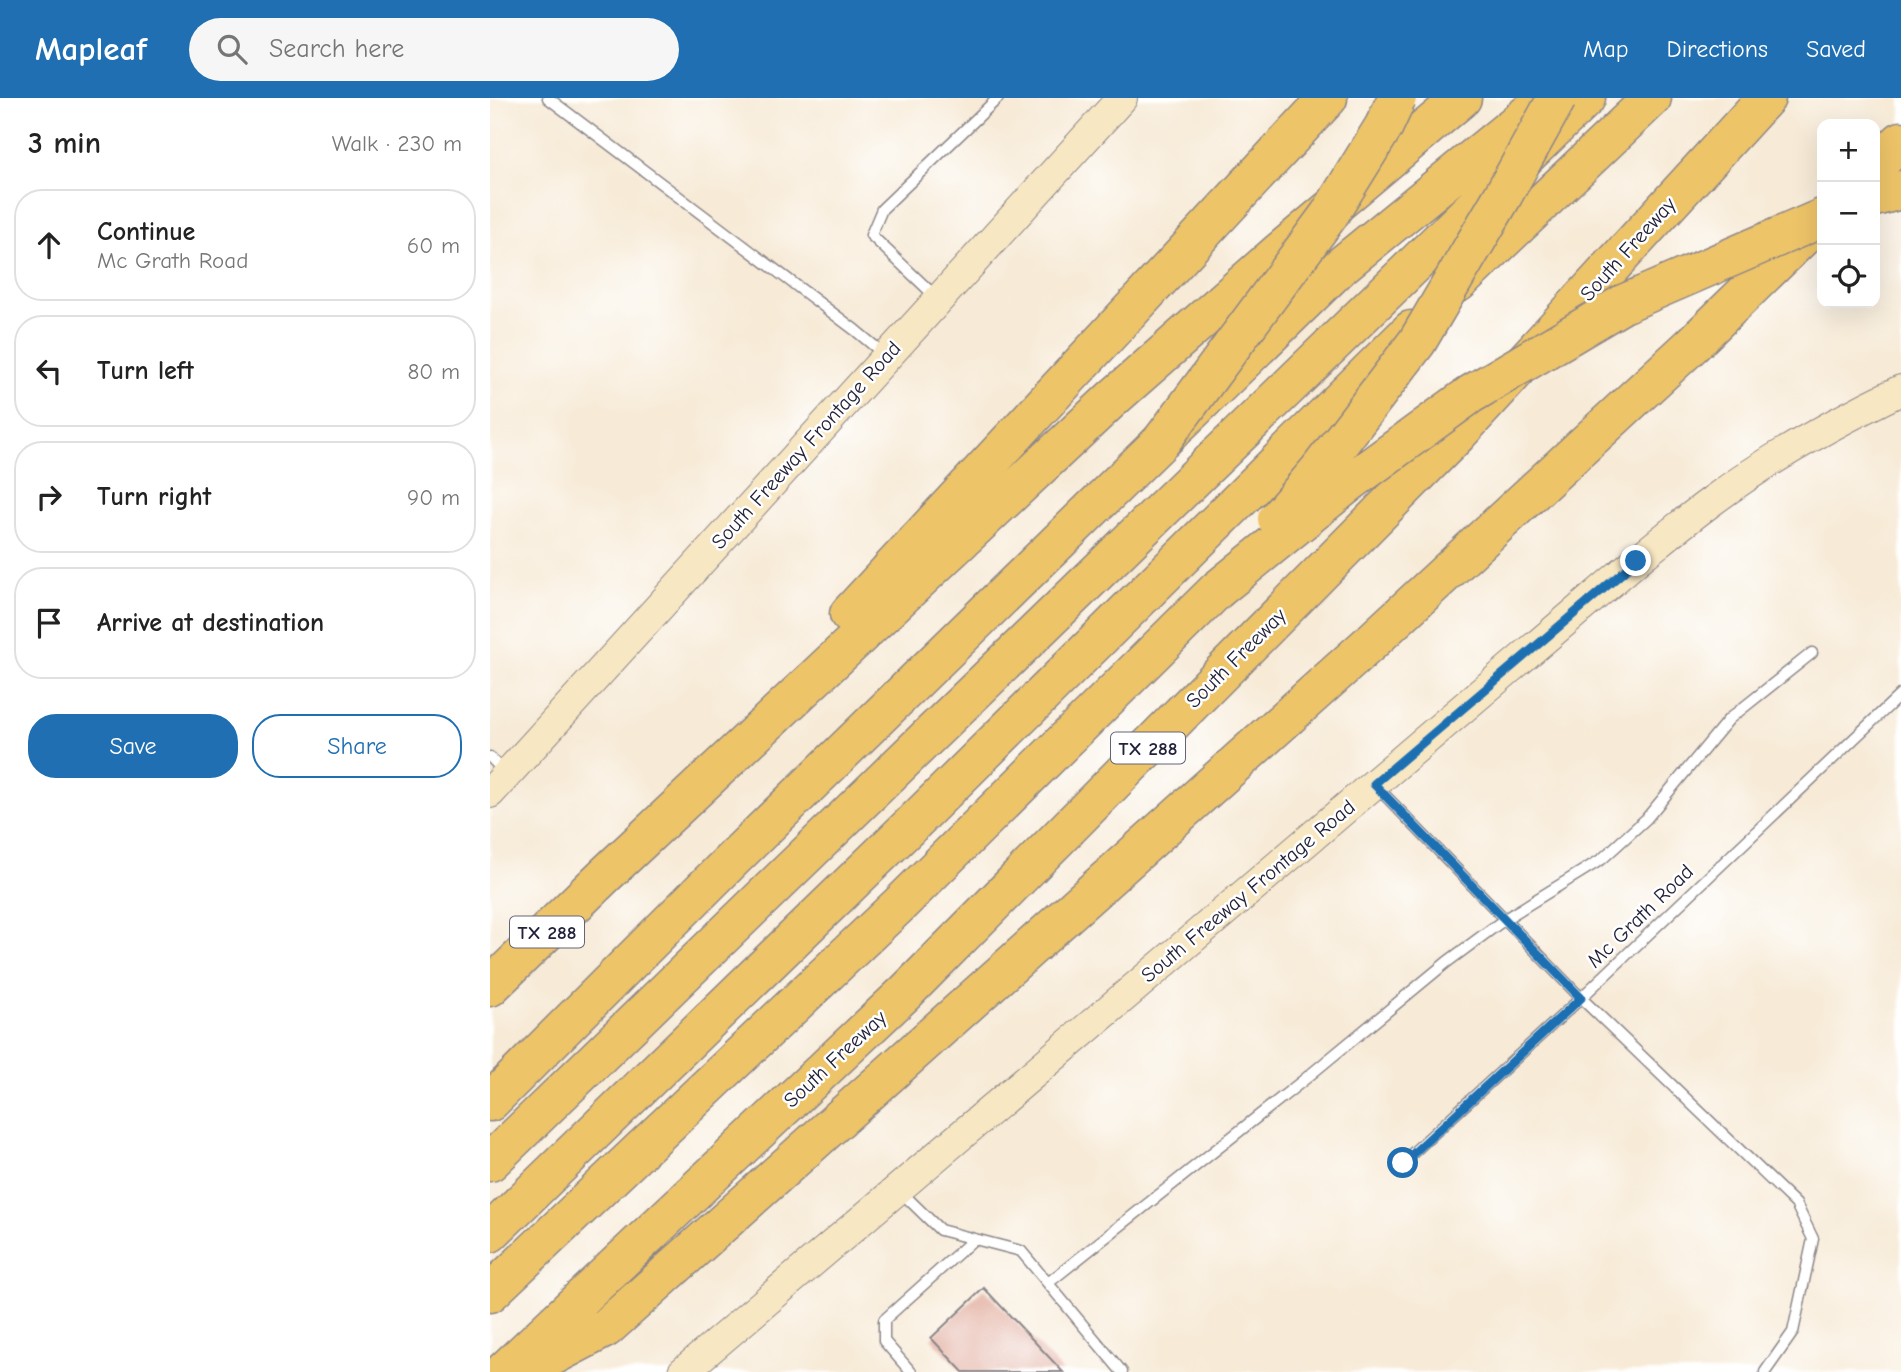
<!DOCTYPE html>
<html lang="en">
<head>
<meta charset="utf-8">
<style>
	body { margin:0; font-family:"Comic Neue",sans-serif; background:#f6f6f6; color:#222 }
	.controls { position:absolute; right:21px; top:21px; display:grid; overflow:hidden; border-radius:14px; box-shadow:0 7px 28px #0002 }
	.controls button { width:63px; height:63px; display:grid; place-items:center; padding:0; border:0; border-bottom:2px solid #e0e0e0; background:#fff; color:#222; font:35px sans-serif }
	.stop { position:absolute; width:21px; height:21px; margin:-16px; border:5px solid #1f6fb2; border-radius:50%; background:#fff }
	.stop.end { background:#1f6fb2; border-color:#fff; box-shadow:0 2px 7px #0008 }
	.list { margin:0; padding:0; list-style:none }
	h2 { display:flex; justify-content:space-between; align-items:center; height:91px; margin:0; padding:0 28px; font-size:30px }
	h2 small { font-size:23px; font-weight:400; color:#767676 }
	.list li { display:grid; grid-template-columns:46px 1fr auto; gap:21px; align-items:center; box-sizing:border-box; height:112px; margin:0 14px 14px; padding:0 14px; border:2px solid #e0e0e0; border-radius:28px }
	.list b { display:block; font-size:26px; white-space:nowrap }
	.list p { margin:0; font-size:23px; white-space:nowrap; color:#767676 }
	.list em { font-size:23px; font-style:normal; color:#767676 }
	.actions { display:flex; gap:14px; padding:21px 28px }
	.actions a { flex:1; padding:16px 0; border:2px solid #1f6fb2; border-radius:28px; text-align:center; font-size:24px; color:#1f6fb2 }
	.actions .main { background:#1f6fb2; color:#fff }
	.icon { flex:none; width:38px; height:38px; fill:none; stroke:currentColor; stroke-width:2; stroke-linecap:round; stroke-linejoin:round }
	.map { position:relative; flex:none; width:1411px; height:1274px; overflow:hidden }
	header { display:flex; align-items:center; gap:42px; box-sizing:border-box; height:98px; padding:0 35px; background:#1f6fb2; color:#fff }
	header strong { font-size:33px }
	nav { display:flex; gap:38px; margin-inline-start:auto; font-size:24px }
	.search { width:490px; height:63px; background:#f6f6f6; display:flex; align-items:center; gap:18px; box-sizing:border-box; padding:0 24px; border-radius:38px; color:#767676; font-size:26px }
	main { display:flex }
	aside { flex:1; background:#fff }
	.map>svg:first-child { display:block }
</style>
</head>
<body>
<header>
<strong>Mapleaf</strong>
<div class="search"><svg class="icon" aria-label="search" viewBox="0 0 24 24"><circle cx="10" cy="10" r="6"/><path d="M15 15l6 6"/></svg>Search here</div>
<nav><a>Map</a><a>Directions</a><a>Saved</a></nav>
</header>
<main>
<aside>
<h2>3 min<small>Walk · 230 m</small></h2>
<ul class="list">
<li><svg class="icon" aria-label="ahead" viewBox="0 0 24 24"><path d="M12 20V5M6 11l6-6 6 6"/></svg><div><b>Continue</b><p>Mc Grath Road</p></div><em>60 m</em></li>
<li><svg class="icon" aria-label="left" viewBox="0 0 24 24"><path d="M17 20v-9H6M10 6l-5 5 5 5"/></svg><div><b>Turn left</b></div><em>80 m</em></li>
<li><svg class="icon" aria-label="right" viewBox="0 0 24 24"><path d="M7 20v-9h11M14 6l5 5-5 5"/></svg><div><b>Turn right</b></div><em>90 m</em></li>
<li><svg class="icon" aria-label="arrive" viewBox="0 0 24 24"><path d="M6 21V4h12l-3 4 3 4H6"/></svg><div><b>Arrive at destination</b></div></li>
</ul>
<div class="actions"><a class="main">Save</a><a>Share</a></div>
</aside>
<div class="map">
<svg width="1411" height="1274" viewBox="0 0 1411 1274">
	<rect width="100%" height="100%" fill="#fff"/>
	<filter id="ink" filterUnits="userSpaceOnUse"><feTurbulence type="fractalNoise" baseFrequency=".0143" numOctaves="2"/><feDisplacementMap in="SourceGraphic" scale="14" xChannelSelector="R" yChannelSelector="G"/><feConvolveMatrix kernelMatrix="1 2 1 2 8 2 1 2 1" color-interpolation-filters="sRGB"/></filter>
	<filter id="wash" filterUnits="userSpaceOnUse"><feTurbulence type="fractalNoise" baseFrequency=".00686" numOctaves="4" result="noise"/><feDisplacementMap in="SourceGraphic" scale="28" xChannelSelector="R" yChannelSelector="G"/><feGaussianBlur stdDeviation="1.57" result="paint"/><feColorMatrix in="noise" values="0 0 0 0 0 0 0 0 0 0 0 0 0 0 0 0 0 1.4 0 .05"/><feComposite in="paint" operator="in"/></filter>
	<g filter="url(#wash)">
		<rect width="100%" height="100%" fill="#f7ead6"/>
		<g id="blocks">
			<path fill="#dc9e8c" d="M 494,1190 L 573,1274 L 473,1274 L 441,1240 Z"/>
		</g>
	</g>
	<g filter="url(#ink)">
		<use href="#blocks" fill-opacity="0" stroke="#8c8688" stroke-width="2"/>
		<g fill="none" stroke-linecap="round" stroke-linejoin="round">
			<defs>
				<path id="service" d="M 58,0 L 365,232 L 395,257
					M 447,200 L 381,137 L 392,111 L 508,0
					M 0,659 L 15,674
					M 886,688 L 1091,900 L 1306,1106 L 1323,1141 L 1303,1234 L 1275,1274
					M 913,1064 L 1091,900 L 1411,596
					M 410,1093 L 450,1132 L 531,1153 L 632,1274
					M 558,1185 L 815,981 L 957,864 L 1015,821 L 1112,761 L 1156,721 L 1239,621 L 1322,555
					M 421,1274 L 394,1243 L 394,1222 L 484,1141"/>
				<path id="secondary" d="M 0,695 L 632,0
					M 193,1274 L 1146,463 C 1171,443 1196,422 1222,403 C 1281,359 1345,324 1411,292"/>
				<path id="motorway" d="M 1385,69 L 1411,43
					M 1385,99 L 1411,92
					M 968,185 L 1162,0
					M 359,516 L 838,0
					M 0,889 L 114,778 L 622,301 L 788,155 L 972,0
					M 0,1004 L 245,759 L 851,168 L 1057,0
					M 0,1064 L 1096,0
					M 0,1135 L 423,725 L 921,232
					M 0,1195 L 409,807 L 727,492
					M 13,1274 L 416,894 L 968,336 L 1276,0
					M 32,1274 L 116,1230 L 879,546 L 1202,247 L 1332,120"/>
			</defs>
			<use href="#service" stroke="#8c8688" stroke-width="13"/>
			<use href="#secondary" stroke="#8c8688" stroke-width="32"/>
			<use href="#motorway" stroke="#8c8688" stroke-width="41"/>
			<use href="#service" stroke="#fff" stroke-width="10"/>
			<use href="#secondary" stroke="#f8e7c3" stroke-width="30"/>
			<use href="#motorway" stroke="#eec469" stroke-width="38"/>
			<defs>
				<path id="motorway-bridge" d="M 670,345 L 839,117 L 894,28 L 907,0
					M 787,421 L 829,372 L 927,244 L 1011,101 L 1067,0
					M 727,492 L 859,385 L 981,296 L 1133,206 L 1332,120"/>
			</defs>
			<use href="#motorway-bridge" stroke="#8c8688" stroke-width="41" stroke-linecap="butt"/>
			<use href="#motorway-bridge" stroke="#eec469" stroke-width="38"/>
		</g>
	</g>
	<g fill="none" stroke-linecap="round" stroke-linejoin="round" filter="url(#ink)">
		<path stroke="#1f6fb2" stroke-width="9" d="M 913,1065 L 1091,900 L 884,686 L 1146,463"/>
	</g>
	<g text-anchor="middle" stroke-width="5" stroke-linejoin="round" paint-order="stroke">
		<g fill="#fff" stroke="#646476" stroke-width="2">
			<rect x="621" y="634.5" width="74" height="31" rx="5"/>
			<rect x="20" y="818.5" width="74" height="31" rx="5"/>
		</g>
		<g font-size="19" font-weight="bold" fill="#22223b">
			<text x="658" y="657">TX 288</text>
			<text x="57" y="841">TX 288</text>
		</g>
		<g font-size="21" fill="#22223b" stroke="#fff">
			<text transform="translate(1138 151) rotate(-48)" y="7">South Freeway</text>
			<text transform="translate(316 347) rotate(-48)" y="7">South Freeway Frontage Road</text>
			<text transform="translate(746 560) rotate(-45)" y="7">South Freeway</text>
			<text transform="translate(758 793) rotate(-40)" y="7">South Freeway Frontage Road</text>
			<text transform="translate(1150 818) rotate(-44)" y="7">Mc Grath Road</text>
			<text transform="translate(345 961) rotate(-43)" y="7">South Freeway</text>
		</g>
	</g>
</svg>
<div class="controls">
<button>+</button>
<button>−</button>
<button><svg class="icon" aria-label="locate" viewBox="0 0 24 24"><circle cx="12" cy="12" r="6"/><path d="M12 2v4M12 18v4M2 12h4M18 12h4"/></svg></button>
</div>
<div class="stop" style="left:913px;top:1065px"></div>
<div class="stop end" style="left:1146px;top:463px"></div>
</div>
</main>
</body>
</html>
